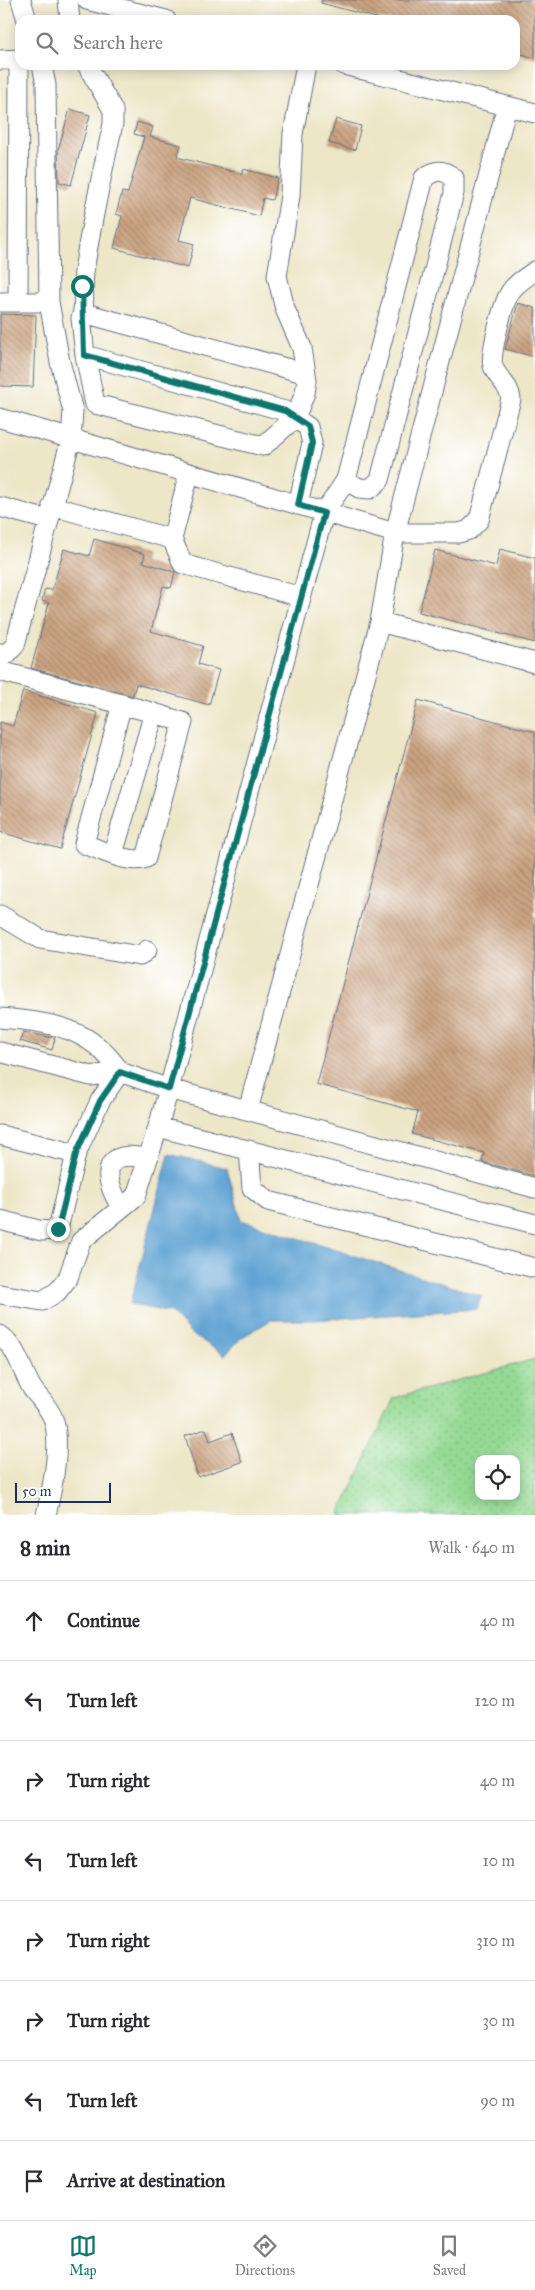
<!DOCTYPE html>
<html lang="en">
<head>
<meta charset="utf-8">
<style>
	body { margin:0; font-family:"IM FELL Great Primer",serif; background:#f2f2f3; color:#2b2b33 }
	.controls { position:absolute; right:15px; bottom:15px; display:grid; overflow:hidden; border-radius:10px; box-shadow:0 2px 12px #0003 }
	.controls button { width:45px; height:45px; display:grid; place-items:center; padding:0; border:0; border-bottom:1px solid #e1e1e2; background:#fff; color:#2b2b33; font:25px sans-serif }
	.scale { position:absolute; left:15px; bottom:12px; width:96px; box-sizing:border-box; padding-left:5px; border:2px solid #1b2f5e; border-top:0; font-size:14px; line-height:18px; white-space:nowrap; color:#1b2f5e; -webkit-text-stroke:4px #fff; paint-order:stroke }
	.stop { position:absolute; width:15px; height:15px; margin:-11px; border:4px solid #0f766e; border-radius:50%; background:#fff }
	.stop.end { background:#0f766e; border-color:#fff; box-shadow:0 1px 5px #0008 }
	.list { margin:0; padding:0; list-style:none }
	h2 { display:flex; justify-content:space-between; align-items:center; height:65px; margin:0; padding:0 20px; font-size:21px }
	h2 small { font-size:16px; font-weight:400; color:#7c7c81 }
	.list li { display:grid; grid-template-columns:32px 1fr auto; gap:15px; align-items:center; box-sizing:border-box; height:80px; padding:0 20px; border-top:1px solid #e1e1e2 }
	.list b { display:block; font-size:19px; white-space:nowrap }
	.list em { font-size:16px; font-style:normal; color:#7c7c81 }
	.icon { flex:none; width:28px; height:28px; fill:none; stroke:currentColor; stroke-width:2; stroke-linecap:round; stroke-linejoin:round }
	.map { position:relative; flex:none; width:535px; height:1515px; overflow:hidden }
	.search { position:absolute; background:#fff; box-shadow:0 2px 12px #0003; left:15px; right:15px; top:15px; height:55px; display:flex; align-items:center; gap:12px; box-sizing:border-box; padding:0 18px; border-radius:15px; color:#7c7c81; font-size:19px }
	.sheet { height:705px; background:#fff }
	nav { display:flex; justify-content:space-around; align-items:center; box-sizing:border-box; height:70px; border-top:1px solid #e1e1e2; background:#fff; font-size:14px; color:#7c7c81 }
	nav a { display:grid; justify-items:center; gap:2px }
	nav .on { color:#0f766e }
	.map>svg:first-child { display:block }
</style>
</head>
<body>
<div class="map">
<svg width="535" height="1515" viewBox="0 0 535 1515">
	<defs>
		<pattern id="grass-dots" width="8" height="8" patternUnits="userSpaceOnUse" patternTransform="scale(1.25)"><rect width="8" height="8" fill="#95da94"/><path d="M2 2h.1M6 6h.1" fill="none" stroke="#80bb82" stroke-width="1.8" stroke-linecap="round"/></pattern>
		<pattern id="building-back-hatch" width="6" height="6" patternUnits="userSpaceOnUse" patternTransform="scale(1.25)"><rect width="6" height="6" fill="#cba380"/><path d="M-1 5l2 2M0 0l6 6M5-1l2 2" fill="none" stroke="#a4856c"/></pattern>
	</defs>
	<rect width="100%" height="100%" fill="#fff"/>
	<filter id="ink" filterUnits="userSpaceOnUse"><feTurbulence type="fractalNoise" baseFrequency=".02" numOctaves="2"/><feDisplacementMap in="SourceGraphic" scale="10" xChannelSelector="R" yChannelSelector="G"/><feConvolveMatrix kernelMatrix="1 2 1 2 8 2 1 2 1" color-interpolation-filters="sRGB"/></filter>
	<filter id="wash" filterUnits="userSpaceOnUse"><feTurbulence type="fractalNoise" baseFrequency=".0096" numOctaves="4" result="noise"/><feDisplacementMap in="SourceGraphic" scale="20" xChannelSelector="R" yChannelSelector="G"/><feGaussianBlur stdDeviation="1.12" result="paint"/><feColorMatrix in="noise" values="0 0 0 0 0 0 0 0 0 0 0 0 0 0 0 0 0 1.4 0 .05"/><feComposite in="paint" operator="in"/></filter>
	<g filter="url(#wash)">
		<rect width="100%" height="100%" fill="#ede6c7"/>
		<path fill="url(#grass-dots)" stroke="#588479" fill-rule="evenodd" d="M 535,1359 L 535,1515 L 339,1515 L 394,1398 ZM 479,1459 L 516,1459 L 516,1496 L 479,1496 Z"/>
		<path fill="#5fa2d3" stroke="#3d6898" d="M 169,1154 L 227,1168 L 241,1220 L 482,1296 L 476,1309 L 313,1320 L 271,1320 L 241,1338 L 225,1355 L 190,1333 L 171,1313 L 130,1304 Z"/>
		<g id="blocks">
			<path fill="url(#building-back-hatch)" d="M 322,0 L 535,0 L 535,58 L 515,52 L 515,20 L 384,20 L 321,3 Z
				M 70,109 L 90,115 L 71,185 L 59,182 L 58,150 Z
				M 336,119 L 361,126 L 355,150 L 329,143 Z
				M 137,122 L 153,127 L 150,137 L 181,145 L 177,157 L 242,174 L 243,169 L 278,178 L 272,200 L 263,198 L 259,216 L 190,198 L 179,240 L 194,244 L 188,268 L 114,248 L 122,216 L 116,214 L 122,192 L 128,193 L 144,137 L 134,134 Z
				M 518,303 L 535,308 L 535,357 L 505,349 Z
				M 0,314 L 36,315 L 33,387 L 0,386 Z
				M 94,539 L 145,554 L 143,562 L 175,572 L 171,588 L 163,586 L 151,631 L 203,646 L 198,664 L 219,670 L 209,705 L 136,684 L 133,696 L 31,668 L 49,603 L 42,601 L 45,589 L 52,590 L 64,549 L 89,556 Z
				M 500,549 L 535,558 L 535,643 L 419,612 L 435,550 L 496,566 Z
				M 23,691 L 98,713 L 60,849 L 0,832 L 0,722 L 13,726 Z
				M 418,700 L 535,732 L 535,1176 L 482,1162 L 484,1153 L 412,1134 L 418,1112 L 316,1084 Z
				M 23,1032 L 55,1038 L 52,1050 L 20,1041 Z
				M 206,1429 L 210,1441 L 232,1433 L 242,1462 L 198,1477 L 185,1436 Z"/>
		</g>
	</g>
	<g filter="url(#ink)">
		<use href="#blocks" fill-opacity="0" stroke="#646f83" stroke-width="1"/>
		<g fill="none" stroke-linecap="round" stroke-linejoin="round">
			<defs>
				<path id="minor" d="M 21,0 L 27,20
					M 68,0 L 70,20
					M 87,0 L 166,20
					M 0,60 L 20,59
					M 344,65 L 535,113
					M 507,106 L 395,533 L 459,533 L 469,530 L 479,520 L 511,399 C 510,385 497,379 493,366 C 489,355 504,300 511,291 C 517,282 527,277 535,271
					M 0,302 L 49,302
					M 18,302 L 19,59
					M 84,313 L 304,373
					M 85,355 L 285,411 L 295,418 L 263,446 L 95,404 L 85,355 L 81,318 C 86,308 82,285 84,272 C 91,222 102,173 113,124 L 113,110 L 87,65
					M 0,418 L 395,533 L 380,622
					M 346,480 L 359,488 L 370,489 L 380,480 L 454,193 L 454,178 C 443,169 436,169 424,178 L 346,480 L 324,513 L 169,1089 L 535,1188
					M 298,505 L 312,443 L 308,427 L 295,418 L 305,393 L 307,380 L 302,348 L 285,309 L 277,276 L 290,196 L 293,134 L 306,65
					M 52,506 L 172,539 L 183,564 L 301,597
					M 0,507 L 48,520
					M 172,539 L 189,474
					M 0,653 L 7,654 L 15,645 L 71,439 L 73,411 L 60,362 L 49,302 L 46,85 L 42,65
					M 0,671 L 154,713
					M 113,854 L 154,713 L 183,722 L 146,858 C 129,865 102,850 84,844 L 122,704
					M 0,915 L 40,939 L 140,956 L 147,950
					M 0,1018 C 50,1022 91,1027 120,1072 L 91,1076 L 0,1052
					M 248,1110 L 380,622 L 535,663
					M 0,1135 L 76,1154
					M 249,1150 L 252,1188 L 268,1201 L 535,1268
					M 121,1207 C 101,1175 103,1147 148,1159
					M 0,1220 L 42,1231 L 58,1229 L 76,1154 L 100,1101 L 120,1072 L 169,1089 L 158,1127
					M 0,1294 L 42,1301 L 57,1292 L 68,1278 L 81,1241 L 136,1196 L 158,1127 L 535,1224
					M 0,1335 C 18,1348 21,1370 32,1388 C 38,1397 47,1405 52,1416 C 63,1440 52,1490 46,1515"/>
			</defs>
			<use href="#minor" stroke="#646f83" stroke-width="21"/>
			<use href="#minor" stroke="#fff" stroke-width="19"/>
		</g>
	</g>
	<g fill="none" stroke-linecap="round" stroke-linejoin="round" filter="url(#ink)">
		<path stroke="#0f766e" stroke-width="6" d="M 58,1229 L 76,1154 L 100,1101 L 120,1072 L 169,1089 L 324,513 L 298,505 L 312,443 L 308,426 L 285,411 L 84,355 L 82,286"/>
	</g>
</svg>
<div class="controls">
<button><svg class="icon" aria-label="locate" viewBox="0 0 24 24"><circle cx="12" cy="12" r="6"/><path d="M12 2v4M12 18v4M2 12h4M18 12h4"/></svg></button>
</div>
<div class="scale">50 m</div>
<div class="stop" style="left:82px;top:286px"></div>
<div class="stop end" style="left:58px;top:1229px"></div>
<div class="search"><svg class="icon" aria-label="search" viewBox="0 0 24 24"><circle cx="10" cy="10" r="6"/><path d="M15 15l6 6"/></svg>Search here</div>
</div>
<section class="sheet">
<h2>8 min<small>Walk · 640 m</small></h2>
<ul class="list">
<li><svg class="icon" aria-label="ahead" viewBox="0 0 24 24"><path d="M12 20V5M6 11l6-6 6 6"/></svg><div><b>Continue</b></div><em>40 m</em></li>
<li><svg class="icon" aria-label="left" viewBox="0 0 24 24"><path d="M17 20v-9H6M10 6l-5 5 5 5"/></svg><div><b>Turn left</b></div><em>120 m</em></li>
<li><svg class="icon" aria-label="right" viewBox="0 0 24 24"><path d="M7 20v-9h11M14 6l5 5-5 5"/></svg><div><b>Turn right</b></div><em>40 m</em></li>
<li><svg class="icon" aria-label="left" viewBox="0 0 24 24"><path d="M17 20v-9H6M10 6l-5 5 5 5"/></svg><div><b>Turn left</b></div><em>10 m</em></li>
<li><svg class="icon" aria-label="right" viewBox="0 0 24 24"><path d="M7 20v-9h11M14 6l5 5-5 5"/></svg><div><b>Turn right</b></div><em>310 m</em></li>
<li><svg class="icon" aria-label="right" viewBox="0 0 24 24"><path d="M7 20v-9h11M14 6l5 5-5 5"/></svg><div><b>Turn right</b></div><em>30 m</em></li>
<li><svg class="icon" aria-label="left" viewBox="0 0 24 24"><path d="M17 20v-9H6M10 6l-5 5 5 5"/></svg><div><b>Turn left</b></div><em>90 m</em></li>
<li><svg class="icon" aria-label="arrive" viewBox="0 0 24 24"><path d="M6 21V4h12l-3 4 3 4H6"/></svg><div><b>Arrive at destination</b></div></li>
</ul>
</section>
<nav>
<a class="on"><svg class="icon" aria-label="map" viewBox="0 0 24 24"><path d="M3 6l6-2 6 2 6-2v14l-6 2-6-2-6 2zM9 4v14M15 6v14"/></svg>Map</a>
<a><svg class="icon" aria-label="directions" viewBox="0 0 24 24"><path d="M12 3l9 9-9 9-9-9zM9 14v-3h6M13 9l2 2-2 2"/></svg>Directions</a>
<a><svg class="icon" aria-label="saved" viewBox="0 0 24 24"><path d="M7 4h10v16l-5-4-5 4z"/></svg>Saved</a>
</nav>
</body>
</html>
